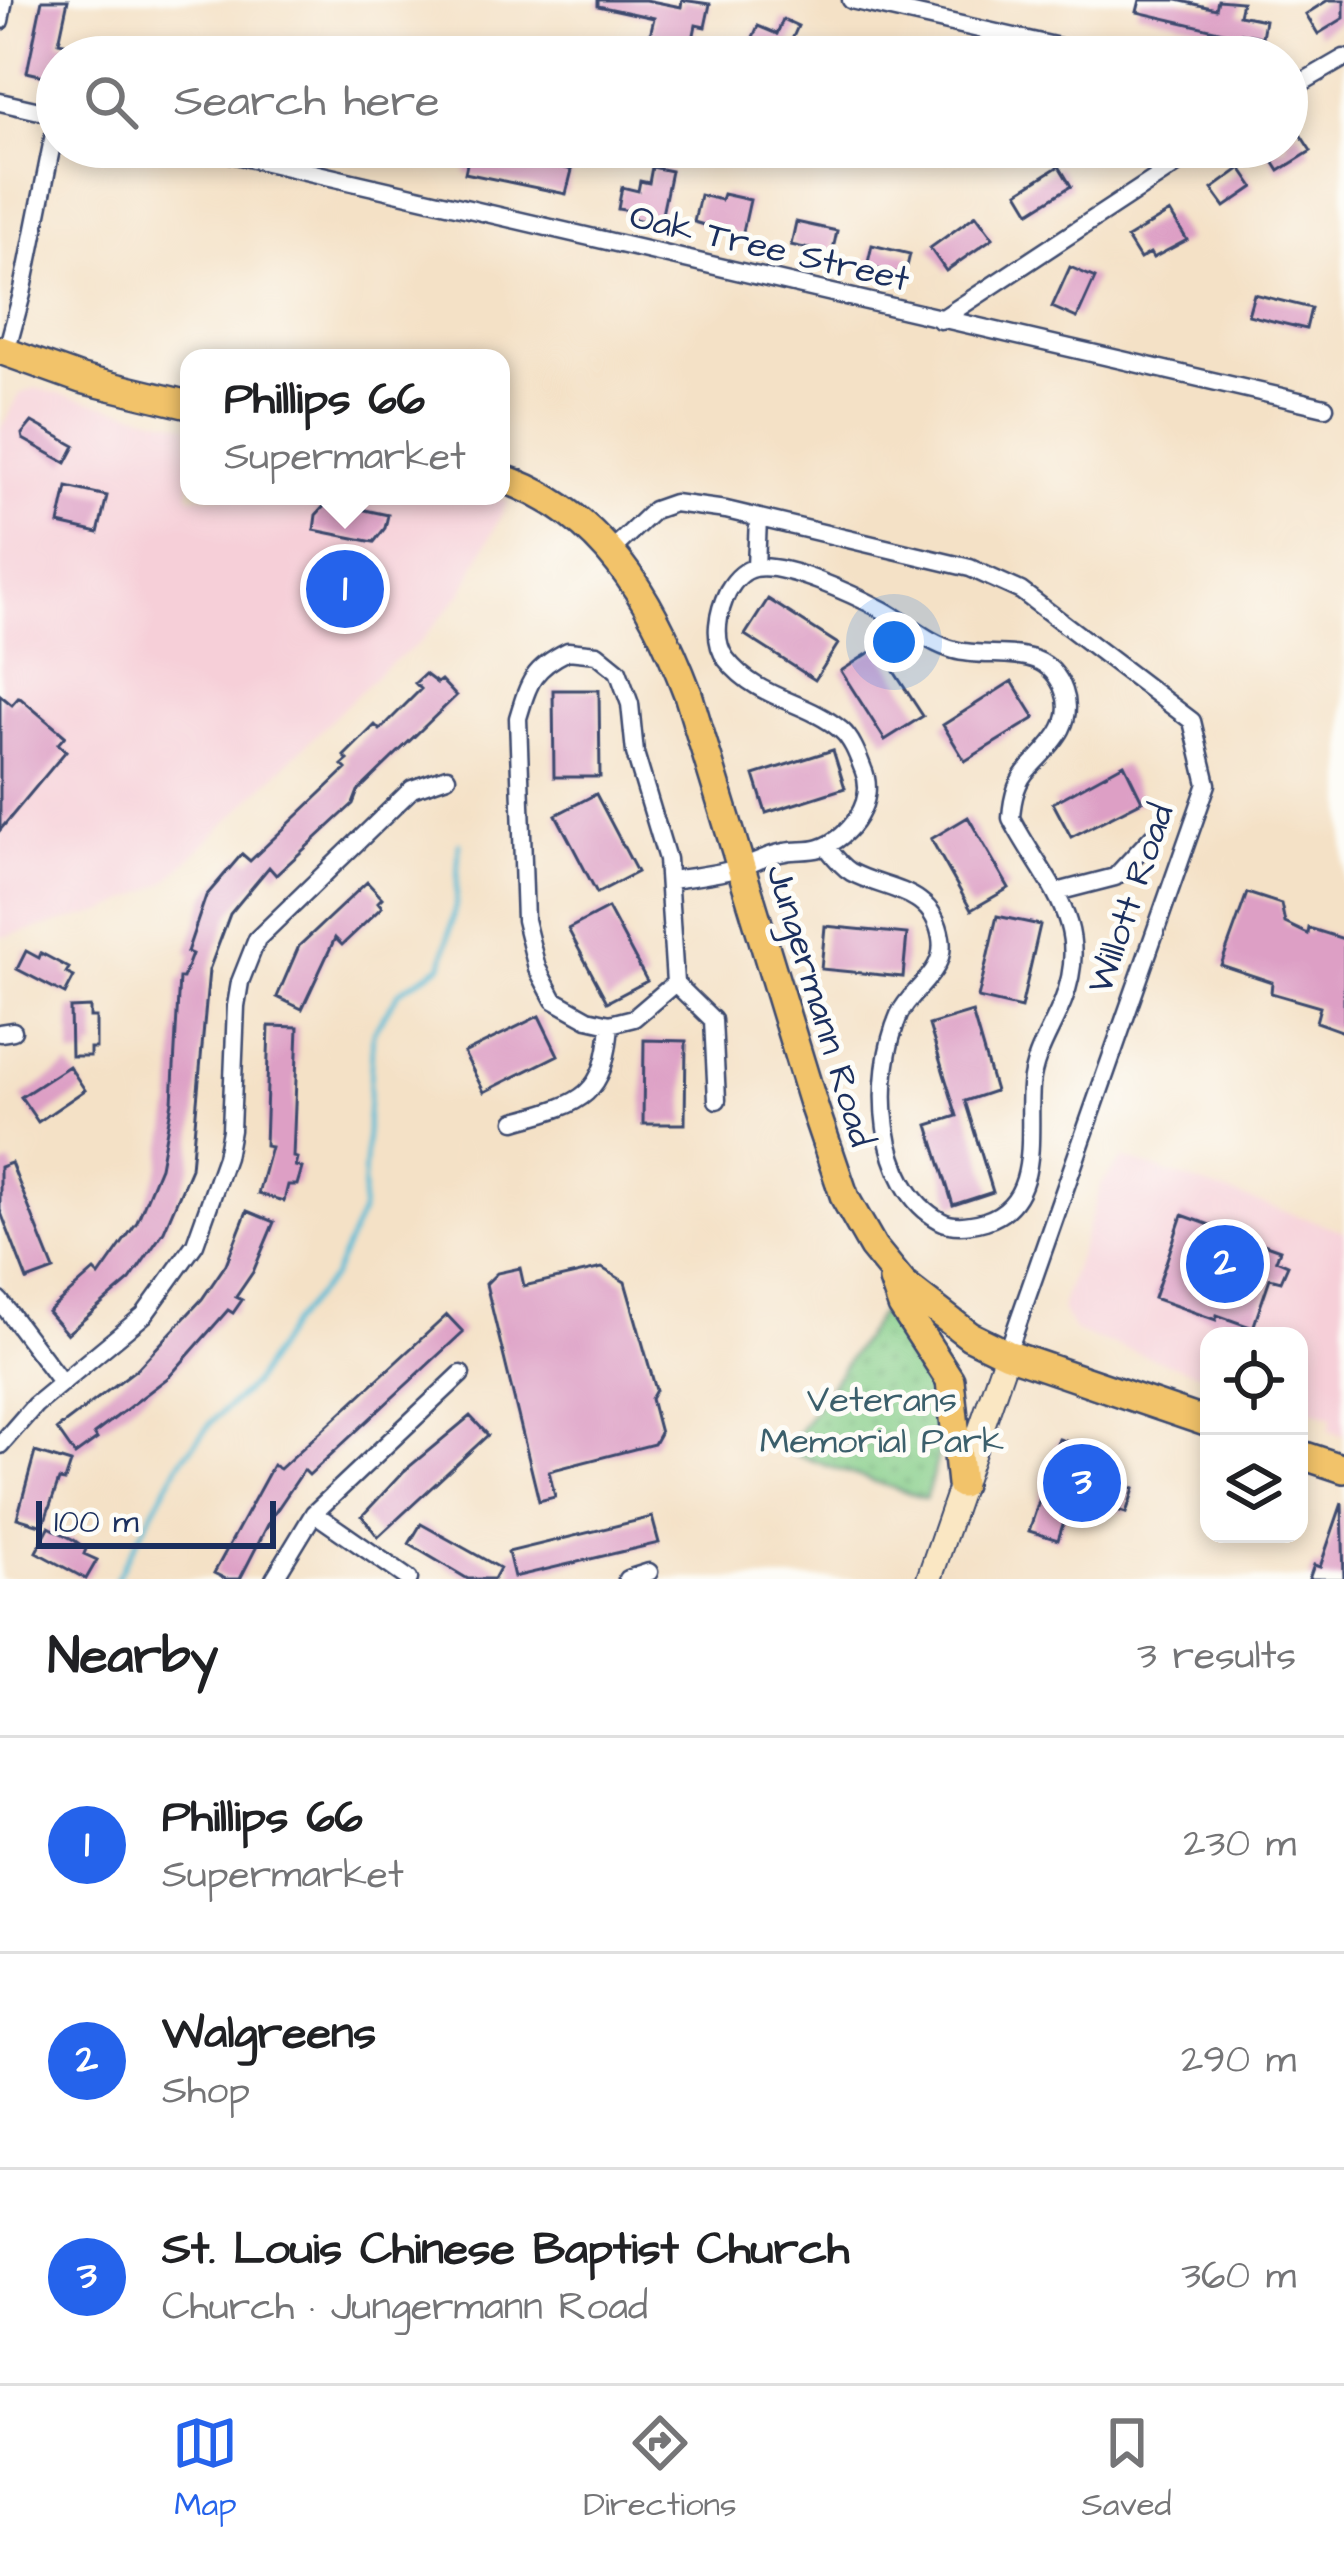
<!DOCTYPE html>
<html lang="en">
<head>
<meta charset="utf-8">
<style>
	body { margin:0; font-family:"Architects Daughter",sans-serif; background:#f6f6f6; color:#202124 }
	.controls { position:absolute; right:36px; bottom:36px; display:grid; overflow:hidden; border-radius:24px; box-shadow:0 6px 18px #0003 }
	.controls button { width:108px; height:108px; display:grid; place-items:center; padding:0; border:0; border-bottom:3px solid #e0e0e0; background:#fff; color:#202124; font:60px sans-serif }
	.scale { position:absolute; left:36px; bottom:30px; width:240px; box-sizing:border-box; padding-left:12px; border:6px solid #1b2f5e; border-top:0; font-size:33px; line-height:42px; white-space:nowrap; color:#1b2f5e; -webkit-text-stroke:9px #fdfcf7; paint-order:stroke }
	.you { position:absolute; left:894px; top:642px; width:42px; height:42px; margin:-30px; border:9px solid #fff; border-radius:50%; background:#1a73e8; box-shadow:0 0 0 18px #1a73e833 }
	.badge { display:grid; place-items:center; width:78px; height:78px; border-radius:50%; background:#2563eb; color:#fff; font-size:39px; font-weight:700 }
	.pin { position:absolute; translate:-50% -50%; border:6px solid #fff; box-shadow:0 3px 12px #0006 }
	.popup { position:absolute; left:180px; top:349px; width:330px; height:156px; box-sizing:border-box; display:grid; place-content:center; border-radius:24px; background:#fff; filter:drop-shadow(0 3px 9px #0005); font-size:39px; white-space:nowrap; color:#757577 }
	.popup b { font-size:45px; color:#202124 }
	.popup::after { content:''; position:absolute; left:50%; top:100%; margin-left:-24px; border:24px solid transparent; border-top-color:#fff }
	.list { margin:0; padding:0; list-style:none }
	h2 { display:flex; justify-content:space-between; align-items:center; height:156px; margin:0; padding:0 48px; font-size:51px }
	h2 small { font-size:39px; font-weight:400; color:#757577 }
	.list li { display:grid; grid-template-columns:78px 1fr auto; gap:36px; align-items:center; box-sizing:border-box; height:216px; padding:0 48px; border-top:3px solid #e0e0e0 }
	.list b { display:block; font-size:45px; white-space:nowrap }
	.list p { margin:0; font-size:39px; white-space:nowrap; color:#757577 }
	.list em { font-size:39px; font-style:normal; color:#757577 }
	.icon { flex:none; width:66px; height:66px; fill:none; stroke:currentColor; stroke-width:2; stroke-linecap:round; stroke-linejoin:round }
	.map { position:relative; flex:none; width:1344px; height:1579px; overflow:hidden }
	.search { position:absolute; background:#fff; box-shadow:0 6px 18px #0003; left:36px; right:36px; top:36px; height:132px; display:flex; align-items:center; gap:30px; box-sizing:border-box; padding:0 42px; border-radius:66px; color:#757577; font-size:45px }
	.sheet { height:804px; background:#fff }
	nav { display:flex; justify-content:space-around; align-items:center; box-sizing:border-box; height:168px; border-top:3px solid #e0e0e0; background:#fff; font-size:33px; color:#757577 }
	nav a { display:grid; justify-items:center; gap:6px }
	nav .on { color:#2563eb }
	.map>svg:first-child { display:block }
</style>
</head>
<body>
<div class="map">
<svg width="1344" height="1579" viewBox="0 0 1344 1579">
	<defs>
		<pattern id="park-dots" width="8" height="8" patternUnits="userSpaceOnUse" patternTransform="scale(3)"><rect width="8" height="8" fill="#86ce89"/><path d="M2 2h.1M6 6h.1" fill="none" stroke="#73b179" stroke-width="1.8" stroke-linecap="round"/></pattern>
	</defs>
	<rect width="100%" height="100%" fill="#fdfcf7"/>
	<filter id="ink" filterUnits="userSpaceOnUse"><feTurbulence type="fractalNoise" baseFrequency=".00833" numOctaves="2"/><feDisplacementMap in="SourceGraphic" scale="24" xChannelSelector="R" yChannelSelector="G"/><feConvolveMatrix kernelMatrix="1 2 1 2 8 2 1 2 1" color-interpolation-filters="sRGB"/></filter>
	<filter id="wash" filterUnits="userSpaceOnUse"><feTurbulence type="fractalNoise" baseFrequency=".004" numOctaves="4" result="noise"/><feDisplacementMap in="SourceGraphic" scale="48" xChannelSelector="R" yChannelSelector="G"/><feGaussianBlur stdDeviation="2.7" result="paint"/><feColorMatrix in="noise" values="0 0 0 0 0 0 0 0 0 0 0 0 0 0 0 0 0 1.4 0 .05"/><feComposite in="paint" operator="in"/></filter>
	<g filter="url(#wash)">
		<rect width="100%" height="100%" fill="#f4e1c6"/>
		<path fill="#f6cfd8" d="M 35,388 L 189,426 L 189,496 L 495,496 L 508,501 L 461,594 L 418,644 L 383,669 L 165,883 L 106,911 L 3,937 L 0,934 L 0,430 L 20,394 Z
			M 1123,1158 L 1344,1231 L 1344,1436 L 1329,1431 L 1332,1417 L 1299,1406 L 1299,1336 L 1209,1336 L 1209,1377 L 1075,1332 L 1061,1308 L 1102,1183 Z"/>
		<path fill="url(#park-dots)" stroke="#507e74" stroke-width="3" d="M 881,1312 C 950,1373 955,1414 925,1499 L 790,1453 L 787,1449 Z"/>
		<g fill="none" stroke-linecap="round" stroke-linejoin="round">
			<path stroke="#58bbd6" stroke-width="4.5" d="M 116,1579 L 180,1462 L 213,1420 L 252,1385 L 290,1325 L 333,1276 L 362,1212 L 373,1032 L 400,991 L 442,965 L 456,903 L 459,843"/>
		</g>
		<g id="blocks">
			<path fill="#dd9fc5" d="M 42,0 L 68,0 L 59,42 L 68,44 L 66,57 L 57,57 L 57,79 L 27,72 Z
				M 598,0 L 646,0 L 681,7 L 682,0 L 710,4 L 705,27 L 696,25 L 692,44 L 650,35 L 654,18 L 598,6 Z
				M 1140,0 L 1177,0 L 1216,9 L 1218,0 L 1242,2 L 1239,15 L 1265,20 L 1262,37 L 1241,33 L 1240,36 L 1137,12 Z
				M 1328,0 L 1344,0 L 1344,18 L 1318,34 L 1306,14 Z
				M 783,19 L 798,26 L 784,57 L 744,57 L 758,26 L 777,34 Z
				M 1298,131 L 1311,151 L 1279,171 L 1267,152 L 1287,147 L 1287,139 Z
				M 493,147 L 515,149 L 513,159 L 539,165 L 542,152 L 561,157 L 558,166 L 572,170 L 566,194 L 465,173 L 470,150 L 492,154 Z
				M 1059,166 L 1071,186 L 1030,212 L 1018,192 Z
				M 652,167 L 671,171 L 660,224 L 628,218 L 630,211 L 618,209 L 622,187 L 638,191 L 640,181 L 649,183 Z
				M 1241,168 L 1254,187 L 1225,207 L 1212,189 Z
				M 723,194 L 750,200 L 742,236 L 694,222 L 700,195 L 721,200 Z
				M 1170,212 L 1187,240 L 1153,258 L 1150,253 L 1140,259 L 1127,238 Z
				M 976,215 L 993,238 L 946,271 L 930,248 Z
				M 796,222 L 837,231 L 832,254 L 791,245 Z
				M 872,245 L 910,254 L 905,275 L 867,267 Z
				M 1070,267 L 1095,278 L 1077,318 L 1052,307 Z
				M 1254,294 L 1311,308 L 1306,329 L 1248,315 Z
				M 32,422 L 75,446 L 66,463 L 23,439 L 22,434 Z
				M 67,487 L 107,496 L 98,533 L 59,524 Z
				M 328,502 L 388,515 L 385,528 L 374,542 L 314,530 L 316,515 Z
				M 323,569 L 374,581 L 369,602 L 348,619 L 336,617 L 316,597 Z
				M 768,599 L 838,644 L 815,680 L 745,635 Z
				M 878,647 L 923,716 L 885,740 L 841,671 Z
				M 425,674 L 437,683 L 441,680 L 456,696 L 358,791 L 353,804 L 276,875 L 269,867 L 230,914 L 209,970 L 191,1168 L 164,1231 L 130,1280 L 67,1334 L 48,1312 L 94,1271 L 99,1276 L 137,1222 L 160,1167 L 172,1102 L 179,978 L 183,978 L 192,954 L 187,952 L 206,896 L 242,854 L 250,861 L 346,769 L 342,765 L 348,760 L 344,756 L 375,725 L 380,730 L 421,689 L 415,683 Z
				M 1012,681 L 1035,718 L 965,761 L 943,725 Z
				M 553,690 L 599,690 L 600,777 L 554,777 Z
				M 0,695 L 12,705 L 19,697 L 65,736 L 58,744 L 66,751 L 0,830 Z
				M 833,750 L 845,788 L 766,813 L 754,775 Z
				M 1124,764 L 1142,801 L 1071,837 L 1053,803 Z
				M 596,794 L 637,872 L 597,893 L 556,815 Z
				M 968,817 L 1009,888 L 971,910 L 931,839 Z
				M 367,882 L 382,898 L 378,902 L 382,907 L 342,945 L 335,938 L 302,1009 L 277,997 L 299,946 Z
				M 1247,893 L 1281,904 L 1285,923 L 1308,934 L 1309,928 L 1344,939 L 1344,1032 L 1316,1022 L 1320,1007 L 1271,993 L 1272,982 L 1221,965 Z
				M 608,908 L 647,981 L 607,1002 L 568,929 Z
				M 997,916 L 1040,925 L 1021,1008 L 978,998 Z
				M 825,926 L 907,934 L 903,977 L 821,969 Z
				M 26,951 L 39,958 L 41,953 L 69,968 L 66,973 L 74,977 L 65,994 L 17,969 Z
				M 90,1007 L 90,1017 L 96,1017 L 96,1048 L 90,1048 L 90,1056 L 71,1056 L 70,1008 Z
				M 972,1012 L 995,1091 L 965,1101 L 993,1192 L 953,1205 L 928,1125 L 957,1116 L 929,1025 Z
				M 539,1016 L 558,1055 L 484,1092 L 464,1053 Z
				M 269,1026 L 298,1027 L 293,1157 L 297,1158 L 295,1166 L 302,1168 L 297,1185 L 288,1185 L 284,1201 L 258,1194 L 271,1147 L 265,1146 Z
				M 644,1040 L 686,1041 L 685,1124 L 643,1124 Z
				M 69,1066 L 85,1090 L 38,1122 L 21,1097 Z
				M 11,1163 L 54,1270 L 27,1280 L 0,1210 L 0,1167 Z
				M 247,1211 L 274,1222 L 253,1272 L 236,1297 L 242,1300 L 233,1313 L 228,1310 L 169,1377 L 94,1434 L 97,1439 L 75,1455 L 57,1429 L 138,1368 L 202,1299 L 226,1264 Z
				M 1182,1215 L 1280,1250 L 1276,1260 L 1288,1265 L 1281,1281 L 1270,1278 L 1253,1328 L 1217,1315 L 1216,1320 L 1154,1298 Z
				M 520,1268 L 524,1286 L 602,1268 L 625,1282 L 656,1390 L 651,1399 L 660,1433 L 654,1444 L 549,1471 L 555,1497 L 539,1501 L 486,1284 L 497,1273 Z
				M 447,1315 L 463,1332 L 309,1475 L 304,1470 L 272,1517 L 240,1579 L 226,1579 L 214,1573 L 273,1465 L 280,1469 Z
				M 470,1416 L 488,1435 L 378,1537 L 362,1516 L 404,1471 Z
				M 1059,1439 L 1088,1448 L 1082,1469 L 1134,1489 L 1126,1513 L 1085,1499 L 1080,1516 L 1067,1512 L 1058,1540 L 1029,1531 L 1046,1480 L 1042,1478 Z
				M 35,1452 L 71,1463 L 65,1481 L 59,1480 L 43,1526 L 17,1518 Z
				M 1342,1503 L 1344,1579 L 1309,1579 L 1314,1565 L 1320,1567 Z
				M 652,1517 L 659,1543 L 514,1577 L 508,1552 Z
				M 421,1524 L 500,1568 L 494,1579 L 468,1579 L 409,1544 Z
				M 49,1527 L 74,1540 L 86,1549 L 84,1554 L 97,1560 L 86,1579 L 36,1552 Z"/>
		</g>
	</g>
	<g filter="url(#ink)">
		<use href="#blocks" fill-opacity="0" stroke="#3c4a6e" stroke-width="3"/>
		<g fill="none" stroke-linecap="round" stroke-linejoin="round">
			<defs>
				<path id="street" d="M 851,0 L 1103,57
					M 0,21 L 4,0
					M 1287,91 L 1344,58
					M 0,102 L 57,115
					M 201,147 L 1325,407
					M 940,320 L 1203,147
					M 6,353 L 22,294 L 57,119
					M 612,550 L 654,510 L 674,503 L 726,510 L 970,568 L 1021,591 L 1192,721 L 1207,784 L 1007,1354
					M 756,567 L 758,518
					M 568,651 L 597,654 L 618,671 L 630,704 L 635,753 L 667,859 L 675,983 L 634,1018 L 610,1024 L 588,1019 L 554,1000 L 537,968 L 525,920 L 518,718 C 529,681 533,668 568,651 Z
					M 670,880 C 695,877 718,874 742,867 C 756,862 770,854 785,852 C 797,849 808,852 820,848 C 851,838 877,800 863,769 C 858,756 852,739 841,730 C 805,700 758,700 726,659 C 712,640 718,611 728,591 C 734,581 743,570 755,568 C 785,562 856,596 883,610 C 907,623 928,643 954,650 C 994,661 1046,640 1064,691 C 1076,725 1049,746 1029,768 C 1016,781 1012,801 1011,818 C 1044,882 1094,922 1063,1001 C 1052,1029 1033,1056 1031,1086 C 1027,1131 1043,1203 985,1221 C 971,1225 954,1228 941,1221 C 876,1187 873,1075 899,1015 C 911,988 947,973 941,938 C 933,887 885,891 851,872 C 841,866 833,855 826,846
					M 1057,892 L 1115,877 L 1153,836
					M 675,983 L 713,1020 L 717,1100
					M 0,1033 L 13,1031
					M 515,1121 C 581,1103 605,1098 610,1024
					M 0,1301 L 62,1383
					M 0,1445 L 35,1405 L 144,1315 L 195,1244 L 226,1157 L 231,1130 L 236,1006 L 240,982 L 257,939 L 412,789 L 447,777
					M 314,1513 L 409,1579
					M 274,1579 L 314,1513 L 461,1374
					M 627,1579 L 649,1572"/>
				<path id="secondary" d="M 929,1579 L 1007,1354"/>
				<path id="primary" d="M 0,350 L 81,379 L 189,405
					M 501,478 C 603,512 652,599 688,694 L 815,1110 L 845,1198 L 873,1247 L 904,1285 L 970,1336 L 1007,1354 L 1209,1423
					M 893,1280 L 902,1306 L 950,1380 L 961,1484
					M 1299,1454 L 1344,1469"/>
			</defs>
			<use href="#street" stroke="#3c4a6e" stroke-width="21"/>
			<use href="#secondary" stroke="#3c4a6e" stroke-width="28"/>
			<use href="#primary" stroke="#3c4a6e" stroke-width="32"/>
			<use href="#street" stroke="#fff" stroke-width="16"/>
			<use href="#secondary" stroke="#fae7c3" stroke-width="24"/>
			<use href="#primary" stroke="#f2c36a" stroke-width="27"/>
		</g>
	</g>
	<g text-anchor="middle" stroke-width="10" stroke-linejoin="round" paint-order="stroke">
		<g font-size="36" fill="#1b2f5e" stroke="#fdfcf7">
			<text transform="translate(770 246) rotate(13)" y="13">Oak Tree Street</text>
			<text transform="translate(1129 898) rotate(-71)" y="13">Willott Road</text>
			<text transform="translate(822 1005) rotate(73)" y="13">Jungermann Road</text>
		</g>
		<g font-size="36" fill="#3b5f6b" stroke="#fdfcf7">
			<text x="882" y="1411">Veterans<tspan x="882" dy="41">Memorial Park</tspan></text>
		</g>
	</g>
</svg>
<div class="controls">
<button><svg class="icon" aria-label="locate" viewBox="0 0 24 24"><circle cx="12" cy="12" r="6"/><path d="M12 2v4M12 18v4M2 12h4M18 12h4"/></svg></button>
<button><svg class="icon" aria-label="layers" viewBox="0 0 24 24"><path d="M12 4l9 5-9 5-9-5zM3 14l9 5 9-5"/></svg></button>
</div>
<div class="scale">100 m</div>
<div class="you"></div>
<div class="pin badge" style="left:345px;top:589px">1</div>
<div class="popup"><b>Phillips 66</b>Supermarket</div>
<div class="pin badge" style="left:1225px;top:1264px">2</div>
<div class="pin badge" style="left:1082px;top:1483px">3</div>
<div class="search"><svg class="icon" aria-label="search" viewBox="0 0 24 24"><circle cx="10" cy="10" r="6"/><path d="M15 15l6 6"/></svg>Search here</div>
</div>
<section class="sheet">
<h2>Nearby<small>3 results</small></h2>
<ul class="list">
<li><span class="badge">1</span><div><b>Phillips 66</b><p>Supermarket</p></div><em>230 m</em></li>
<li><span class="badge">2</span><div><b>Walgreens</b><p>Shop</p></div><em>290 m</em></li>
<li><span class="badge">3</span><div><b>St. Louis Chinese Baptist Church</b><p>Church · Jungermann Road</p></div><em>360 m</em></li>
</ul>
</section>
<nav>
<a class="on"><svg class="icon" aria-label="map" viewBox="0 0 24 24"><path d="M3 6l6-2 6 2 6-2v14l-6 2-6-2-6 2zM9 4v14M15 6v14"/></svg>Map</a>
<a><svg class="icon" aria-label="directions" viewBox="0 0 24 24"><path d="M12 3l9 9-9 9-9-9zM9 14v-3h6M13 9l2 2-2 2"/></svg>Directions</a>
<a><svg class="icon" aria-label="saved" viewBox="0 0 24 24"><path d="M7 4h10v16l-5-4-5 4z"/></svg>Saved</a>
</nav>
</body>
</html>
